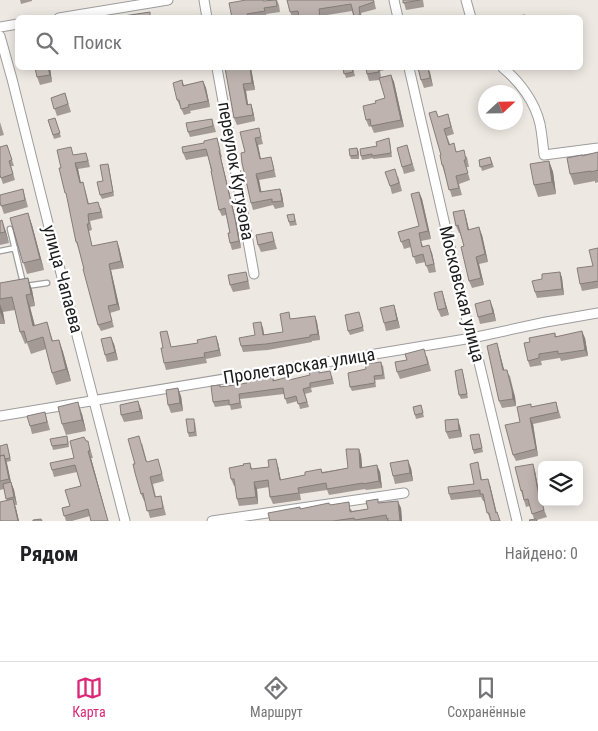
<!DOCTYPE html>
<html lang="ru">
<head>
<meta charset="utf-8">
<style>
	body { margin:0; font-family:"Roboto Condensed",sans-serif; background:#f6f6f6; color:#202124 }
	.controls { position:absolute; right:15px; bottom:15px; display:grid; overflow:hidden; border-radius:8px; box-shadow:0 2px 12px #0003 }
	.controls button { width:45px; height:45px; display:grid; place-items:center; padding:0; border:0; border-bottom:1px solid #e0e0e0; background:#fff; color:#202124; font:25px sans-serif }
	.compass { position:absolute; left:478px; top:85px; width:45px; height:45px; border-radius:50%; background:#fff; box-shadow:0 2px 12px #0003; rotate:68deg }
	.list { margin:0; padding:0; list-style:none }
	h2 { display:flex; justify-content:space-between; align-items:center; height:65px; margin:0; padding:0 20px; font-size:21px }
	h2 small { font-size:16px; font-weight:400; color:#757577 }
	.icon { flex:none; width:28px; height:28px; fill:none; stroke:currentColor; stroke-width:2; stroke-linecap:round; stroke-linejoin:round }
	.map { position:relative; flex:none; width:598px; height:521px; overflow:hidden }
	.search { position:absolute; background:#fff; box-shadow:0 2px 12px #0003; left:15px; right:15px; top:15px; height:55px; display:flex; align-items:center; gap:12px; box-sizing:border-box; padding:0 18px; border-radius:8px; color:#757577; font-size:19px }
	.sheet { height:140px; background:#fff }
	nav { display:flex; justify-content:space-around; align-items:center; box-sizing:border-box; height:70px; border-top:1px solid #e0e0e0; background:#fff; font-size:14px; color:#757577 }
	nav a { display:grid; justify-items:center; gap:2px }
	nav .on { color:#db2777 }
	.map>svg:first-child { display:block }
</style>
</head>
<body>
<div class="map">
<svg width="598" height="521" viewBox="0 0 598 521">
	<rect width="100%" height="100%" fill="#ede8e2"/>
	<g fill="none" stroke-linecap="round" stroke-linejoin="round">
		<defs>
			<path id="lane" d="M 10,229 L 23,283
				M 0,251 L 15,248
				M 26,286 L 47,283"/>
			<path id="street" d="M 204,0 L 207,18
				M 394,0 L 398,18
				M 466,0 L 471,18
				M 59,18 L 168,0
				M 0,27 L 18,24
				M 0,36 L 12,79 L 48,223 L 125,521
				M 217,68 L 254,274
				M 409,68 L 467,321 L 477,354 L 517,521
				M 503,68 C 520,82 535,102 540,124 C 542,134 543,145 544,155 L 598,148
				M 0,416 L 472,338 L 546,322 L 598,313
				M 212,521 L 404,493"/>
		</defs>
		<use href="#lane" stroke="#9d9d9d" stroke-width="7"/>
		<use href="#street" stroke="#9d9d9d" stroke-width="11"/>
		<use href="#lane" stroke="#fff" stroke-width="4.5"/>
		<use href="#street" stroke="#fff" stroke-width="9"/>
	</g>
	<path fill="#a39a96" d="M 20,0 L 32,0 L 32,1 L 21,4 Z
		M 263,0 L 263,1 L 277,0 L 279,5 L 280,12 L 266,14 L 267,17 L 265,18 L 232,18 Z
		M 287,0 L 374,0 L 376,9 L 361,13 L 362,18 L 354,18 L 352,11 L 321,16 L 322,18 L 292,18 Z
		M 403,0 L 423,0 L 424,7 L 406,10 Z
		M 35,68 L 50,68 L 52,82 L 40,85 L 37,77 Z
		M 225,68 L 251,68 L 255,90 L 246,91 L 248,105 L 251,104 L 253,111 L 255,121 L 237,125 L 234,118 Z
		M 343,68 L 353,68 L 355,76 L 346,78 Z
		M 366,68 L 389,68 L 390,69 L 380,71 L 381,77 L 391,75 L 394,82 L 404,127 L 374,133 L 371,126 L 369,127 L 366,120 L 376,103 L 385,98 L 380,80 L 369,81 L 367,74 Z
		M 418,68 L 428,68 L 433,86 L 424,88 L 421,80 Z
		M 182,80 L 184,85 L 203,81 L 206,88 L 210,107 L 190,111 L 191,113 L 184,115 L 177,100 Z
		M 65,93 L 71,112 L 57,116 L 51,98 Z
		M 448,114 L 454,134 L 447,136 L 450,144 L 457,152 L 467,157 L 469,167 L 466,167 L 470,180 L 459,184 L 462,195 L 452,197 L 442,165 L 438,117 Z
		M 55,118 L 61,137 L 54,139 L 48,120 Z
		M 212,119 L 216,132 L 190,137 L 188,132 L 196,122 Z
		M 0,122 L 4,135 L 0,136 Z
		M 259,128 L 263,144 L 258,145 L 261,159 L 271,157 L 273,164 L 276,177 L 259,180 L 261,192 L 280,189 L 282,195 L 284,207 L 275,209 L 273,205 L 253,210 L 251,203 L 245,152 Z
		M 217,138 L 222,157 L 221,158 L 237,225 L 241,248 L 232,250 L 230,243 L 230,233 L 226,215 L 222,216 L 219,210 L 208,156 L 186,160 L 183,153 L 204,143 Z
		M 390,142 L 392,157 L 373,159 L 373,158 L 362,160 L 361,156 L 377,146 Z
		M 7,145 L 14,166 L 11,166 L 15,180 L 3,184 L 0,175 Z
		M 407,145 L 415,171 L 404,174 L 402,167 Z
		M 357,148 L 359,152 L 359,159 L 351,159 L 350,156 Z
		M 598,152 L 598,182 L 595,183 L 595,181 L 574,185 L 570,174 L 583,156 Z
		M 74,155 L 88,159 L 90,167 L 78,169 L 81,183 L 85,189 L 89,204 L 101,208 L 103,218 L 90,221 L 92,230 L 89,231 L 92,246 L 119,247 L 124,268 L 111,270 L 120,310 L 110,313 L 114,327 L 101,331 L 98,325 L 79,249 L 76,242 L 68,199 L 62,181 Z
		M 490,157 L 494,167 L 482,171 L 479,160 Z
		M 549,161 L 553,172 L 556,194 L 538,197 L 534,185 Z
		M 108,164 L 114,196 L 102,199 L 100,195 Z
		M 398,176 L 402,191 L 392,194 L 390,186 Z
		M 23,189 L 28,207 L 4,214 L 0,202 Z
		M 419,192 L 422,199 L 431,239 L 421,241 L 423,246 L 432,253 L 436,272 L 429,273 L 425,262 L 416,264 L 411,247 L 404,249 L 398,232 L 419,226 Z
		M 464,210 L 466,217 L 469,230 L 482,235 L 488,262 L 479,264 L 484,285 L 472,288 L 469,281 L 464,246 L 460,233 L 459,233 L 456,226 Z
		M 28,213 L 32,225 L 44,270 L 27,274 L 13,230 Z
		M 295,218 L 297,225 L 290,226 L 289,222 Z
		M 0,221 L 6,232 L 9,243 L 0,245 Z
		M 274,239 L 277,249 L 261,252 L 258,245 Z
		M 598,248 L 598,288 L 582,291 L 580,284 L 593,266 Z
		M 560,272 L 562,278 L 564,295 L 537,298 L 535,292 L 542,279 Z
		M 28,278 L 32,290 L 35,306 L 30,307 L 35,326 L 47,322 L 53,341 L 59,340 L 63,352 L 71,381 L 56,385 L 52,373 L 46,349 L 31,354 L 27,343 L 25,344 L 20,332 L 15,310 L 3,312 L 5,324 L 0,324 L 0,283 Z
		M 248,279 L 250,289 L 233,292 L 230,285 Z
		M 442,291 L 449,315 L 441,317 L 438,310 Z
		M 394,305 L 396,312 L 400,328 L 386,331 L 384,323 Z
		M 493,308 L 496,321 L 480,324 L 478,317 Z
		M 315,316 L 317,322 L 320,340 L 312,341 L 312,342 L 268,350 L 243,352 L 241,346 L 263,328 L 264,335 L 283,332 L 292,319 Z
		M 360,316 L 364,331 L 350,335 L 348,331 Z
		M 167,331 L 171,347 L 218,342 L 221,356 L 206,359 L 207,363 L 166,370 L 164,363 L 163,348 Z
		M 555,333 L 556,336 L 585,338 L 588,356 L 561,361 L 560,358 L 541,361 L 542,365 L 530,367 L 528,361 L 530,342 Z
		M 497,343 L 504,370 L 510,376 L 515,397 L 516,406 L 502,408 L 499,401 Z
		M 114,344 L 118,360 L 107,362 L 105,355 Z
		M 427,356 L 431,371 L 400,379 L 397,372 L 407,360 Z
		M 383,365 L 385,379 L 375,380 L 376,387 L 352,391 L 350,387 Z
		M 320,373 L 332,376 L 334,384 L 311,388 L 312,392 L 305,394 L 309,407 L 300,409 L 298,401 L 287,404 L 284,394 L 240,399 L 242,408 L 231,410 L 230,405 L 215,407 L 213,402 L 220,385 L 221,387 L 247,383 L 256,380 L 273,377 L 274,380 L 289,380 Z
		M 463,373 L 468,398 L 461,399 L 459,395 Z
		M 181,396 L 183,411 L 171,413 L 168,405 Z
		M 556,402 L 561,418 L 533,424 L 538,456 L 516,461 L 513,455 L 520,422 L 532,407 Z
		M 421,405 L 424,417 L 416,419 L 413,407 Z
		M 141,409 L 143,419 L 124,422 L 121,415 Z
		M 45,412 L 50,430 L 32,434 L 30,426 Z
		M 82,414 L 86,431 L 66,435 L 62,424 Z
		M 195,422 L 197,436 L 189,437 L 188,433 Z
		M 460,426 L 462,437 L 449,439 L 446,432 Z
		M 479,434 L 483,452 L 474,454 L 473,450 Z
		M 68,440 L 69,447 L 53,450 L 52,446 Z
		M 86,441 L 90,448 L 93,458 L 91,458 L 108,521 L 91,521 L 90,516 L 72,521 L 66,521 L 62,508 L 70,506 L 81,486 L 77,472 L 54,477 L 52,470 L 74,458 Z
		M 142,443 L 147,462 L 160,466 L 164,481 L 153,484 L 156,497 L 161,496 L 166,515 L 150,518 L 145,500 L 144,501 L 141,494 L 135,464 Z
		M 0,446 L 8,448 L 11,461 L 6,462 L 11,482 L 14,490 L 17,505 L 15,505 L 19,521 L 0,521 L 7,501 L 4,489 L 0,490 Z
		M 359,449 L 361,455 L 362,468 L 380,472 L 382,488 L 366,490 L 365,489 L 329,495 L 327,490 L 300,494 L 301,500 L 273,504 L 270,497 L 269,487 L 257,489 L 258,504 L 239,506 L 237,499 L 235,486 L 234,486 L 231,479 L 244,465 L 250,463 L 252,469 L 278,466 L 281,480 L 305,475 L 321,469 L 322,472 L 348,468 Z
		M 411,468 L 413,481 L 395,484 L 393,476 Z
		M 480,469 L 482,480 L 490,485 L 497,513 L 490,520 L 484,501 L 483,501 L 481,497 L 451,500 L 449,494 L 474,484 Z
		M 535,471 L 541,502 L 547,517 L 537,520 L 534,519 L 530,506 L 526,507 L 521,491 Z
		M 379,503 L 401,508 L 402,521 L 270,521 L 300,509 L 330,505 L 351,509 L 352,511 L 368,509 Z"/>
	<path fill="#857d7a" d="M 48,68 L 50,68 L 52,82 Z
		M 250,68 L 251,68 L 255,90 L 252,83 Z
		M 428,68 L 430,72 L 433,86 L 430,78 Z
		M 391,75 L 394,82 L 404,127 L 401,120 Z
		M 203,81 L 206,88 L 210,107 L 208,101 Z
		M 243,84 L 246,91 L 249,111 L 247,105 Z
		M 251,104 L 253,111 L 255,121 L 253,115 Z
		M 255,138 L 258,145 L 262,166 L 260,159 Z
		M 219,151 L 221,158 L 237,225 L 241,248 L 239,241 Z
		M 549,161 L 553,172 L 556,194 L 552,182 Z
		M 75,163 L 78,169 L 82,189 L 80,183 Z
		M 108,164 L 109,167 L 114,196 L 113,192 Z
		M 256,174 L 259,180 L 263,199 L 260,192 Z
		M 280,189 L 282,195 L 284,207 L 282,201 Z
		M 419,192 L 422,199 L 431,239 L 428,231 Z
		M 464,210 L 466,217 L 471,238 L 468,230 Z
		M 28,213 L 32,225 L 44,270 L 40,259 Z
		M 2,220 L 6,232 L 9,243 L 5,232 Z
		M 479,227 L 482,235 L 488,262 L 485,254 Z
		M 117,241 L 119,247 L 124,268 L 121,261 Z
		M 429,245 L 432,253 L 436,272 L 434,264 Z
		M 476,257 L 479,264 L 484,285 L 481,278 Z
		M 109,264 L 111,270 L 120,310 L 117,304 Z
		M 560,272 L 562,278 L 564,295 L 562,289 Z
		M 28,278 L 32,290 L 35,306 L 31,294 Z
		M 442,291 L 444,298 L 449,315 L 446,308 Z
		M 26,295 L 30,307 L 38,338 L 33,326 Z
		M 490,300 L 493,308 L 496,321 L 493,313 Z
		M 0,304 L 3,312 L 5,324 L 0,312 Z
		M 394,305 L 396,312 L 400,328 L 397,320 Z
		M 315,316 L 317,322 L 320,340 L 318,334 Z
		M 261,322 L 263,328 L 265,341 L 263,335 Z
		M 582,331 L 585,338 L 588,356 L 585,350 Z
		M 216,336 L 218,342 L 221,356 L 219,350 Z
		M 111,337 L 114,344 L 118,360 L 115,352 Z
		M 59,340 L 63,352 L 71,381 L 66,369 Z
		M 497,343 L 499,350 L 506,377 L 503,370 Z
		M 507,370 L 515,397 L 516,406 L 513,399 Z
		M 178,388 L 181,396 L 183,411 L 180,403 Z
		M 138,401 L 141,409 L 143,419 L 140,411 Z
		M 78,402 L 82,414 L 86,431 L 82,420 Z
		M 530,418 L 533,424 L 538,456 L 536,449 Z
		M 458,419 L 460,426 L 462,437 L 459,430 Z
		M 359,449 L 361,455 L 363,475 L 360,468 Z
		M 88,451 L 91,458 L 108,521 Z
		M 4,455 L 7,463 L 12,487 L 9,479 Z
		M 276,459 L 278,466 L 282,487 L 280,480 Z
		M 408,460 L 411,468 L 413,481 L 410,473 Z
		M 533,464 L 535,471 L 542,509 L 540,502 Z
		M 377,465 L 380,472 L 382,488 L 379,481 Z
		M 488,479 L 490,485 L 498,520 L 496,513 Z
		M 11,482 L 14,490 L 17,505 L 14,497 Z
		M 254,482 L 257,489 L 258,504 L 256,497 Z
		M 13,499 L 16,508 L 19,521 L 18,521 Z
		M 398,501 L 401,508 L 402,521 L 400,521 Z"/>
	<path fill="#beb3af" stroke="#857d7a" d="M 246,0 L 263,0 L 263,1 L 276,0 L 277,6 L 264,8 L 265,11 L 247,14 L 248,17 L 232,18 L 229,3 Z
		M 287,0 L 373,0 L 374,2 L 359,7 L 360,15 L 354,16 L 351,4 L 319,9 L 320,18 L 311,18 L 311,17 L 299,18 L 298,11 L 290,12 Z
		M 403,0 L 420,0 L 403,3 Z
		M 150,12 L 150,18 L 110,18 Z
		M 525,15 L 525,18 L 517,18 L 517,16 Z
		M 35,68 L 48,68 L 50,75 L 37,77 Z
		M 225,68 L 250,68 L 252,83 L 243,84 L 247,105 L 251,104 L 253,115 L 234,118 Z
		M 343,68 L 352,68 L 353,72 L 344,74 Z
		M 366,68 L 378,68 L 379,72 L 367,74 Z
		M 418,68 L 428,68 L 430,78 L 421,80 Z
		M 391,75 L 401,120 L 371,126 L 370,119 L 366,120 L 363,106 L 376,103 L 375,101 L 385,98 L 379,78 Z
		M 182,80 L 183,86 L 203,81 L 208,101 L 188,105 L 189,107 L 181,109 L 179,100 L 177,100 L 173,83 Z
		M 65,93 L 68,104 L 54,109 L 51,98 Z
		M 436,111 L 438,117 L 448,114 L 451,127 L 444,129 L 449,145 L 454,143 L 456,152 L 464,150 L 466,160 L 464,160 L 468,173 L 456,176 L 459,188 L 449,190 L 443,165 L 442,165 L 440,155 L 441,155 L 429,113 Z
		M 55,118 L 60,133 L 53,135 L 48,120 Z
		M 212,119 L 213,126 L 188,132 L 186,123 Z
		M 259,128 L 261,137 L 255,138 L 260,159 L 271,157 L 274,170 L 256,174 L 260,192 L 280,189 L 282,201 L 272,202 L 272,199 L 251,203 L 242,163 L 241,153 L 245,152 L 240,132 Z
		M 217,138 L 220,151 L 219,151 L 235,219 L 239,241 L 230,243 L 228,233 L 230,233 L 225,208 L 219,210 L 211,171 L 212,171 L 206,149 L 183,153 L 182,147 L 204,143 L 204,141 Z
		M 389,138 L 391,153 L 372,156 L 372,154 L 361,156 L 360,149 L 377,146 L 376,142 Z
		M 7,145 L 12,160 L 9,161 L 13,174 L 1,178 L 0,175 L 0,147 Z
		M 407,145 L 412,164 L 402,167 L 397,148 Z
		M 71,147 L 73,155 L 86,153 L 88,161 L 75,163 L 80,183 L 83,182 L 88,204 L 98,202 L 101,212 L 88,214 L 89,224 L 87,224 L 92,246 L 117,241 L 121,261 L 109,264 L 117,304 L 108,306 L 112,321 L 98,325 L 83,269 L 84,269 L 77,242 L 76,242 L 66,193 L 65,193 L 59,168 L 61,168 L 57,150 Z
		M 357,148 L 358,155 L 350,156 L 349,149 Z
		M 598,152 L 598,170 L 591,172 L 591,171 L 570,174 L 567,158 L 582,155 L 582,156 Z
		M 490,157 L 492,164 L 480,167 L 479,160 Z
		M 549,161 L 552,182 L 534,185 L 530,164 Z
		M 108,164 L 113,192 L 100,195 L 97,182 L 103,181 L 100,165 Z
		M 395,169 L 399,183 L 390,186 L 385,172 Z
		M 23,189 L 25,200 L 1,206 L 0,202 L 0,195 Z
		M 419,192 L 428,231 L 419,233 L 422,247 L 429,245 L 434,264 L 426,266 L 423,254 L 413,257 L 409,239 L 401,242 L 398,232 L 419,226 L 411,194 Z
		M 464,210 L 468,230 L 479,227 L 485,254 L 476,257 L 481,278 L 469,281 L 461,247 L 464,246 L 458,225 L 456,226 L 453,212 Z
		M 28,213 L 40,259 L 23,263 L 10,218 Z
		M 294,214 L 295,221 L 289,222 L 287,215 Z
		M 2,220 L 5,232 L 0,233 L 0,221 Z
		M 272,232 L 274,241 L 258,245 L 256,235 Z
		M 598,248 L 598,281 L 580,284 L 577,268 L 593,266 L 589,250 Z
		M 246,272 L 248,281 L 230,285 L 228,275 Z
		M 560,272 L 562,289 L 535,292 L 532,281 L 542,279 L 542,274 Z
		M 28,278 L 31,294 L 26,295 L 33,326 L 47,322 L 52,341 L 59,340 L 66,369 L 52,373 L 43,337 L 27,342 L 24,331 L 20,332 L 12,297 L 0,299 L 0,283 Z
		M 442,291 L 446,308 L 438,310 L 434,293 Z
		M 490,300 L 493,313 L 478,317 L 475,304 Z
		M 394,305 L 397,320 L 384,323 L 380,308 Z
		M 289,312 L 290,319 L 315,316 L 318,334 L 310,335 L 310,337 L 266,344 L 241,346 L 239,338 L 255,335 L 253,323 L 261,322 L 263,335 L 283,332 L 280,314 Z
		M 359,312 L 363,327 L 348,331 L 345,315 Z
		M 167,331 L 171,347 L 198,343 L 197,340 L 216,336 L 219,350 L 204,353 L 205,357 L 164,363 L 161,348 L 163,348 L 160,332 Z
		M 582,331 L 585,350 L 558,354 L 558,351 L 539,354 L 539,358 L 528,361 L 524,343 L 530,342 L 529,338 L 555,333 L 555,337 Z
		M 111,337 L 115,352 L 105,355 L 101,339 Z
		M 497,343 L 503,370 L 507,370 L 512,390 L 513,399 L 499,401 L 487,346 Z
		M 424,349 L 428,364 L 397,372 L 395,362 L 407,360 L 405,354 Z
		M 381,362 L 383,375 L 374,376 L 375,383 L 350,387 L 348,373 L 366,369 L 365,364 Z
		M 462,369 L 467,394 L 459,395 L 455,371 Z
		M 319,370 L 319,373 L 330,371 L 332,379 L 310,383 L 310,387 L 303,389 L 307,402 L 298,404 L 296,396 L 285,399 L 283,388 L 239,394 L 240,403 L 229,405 L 229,400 L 213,402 L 211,386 L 220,385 L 220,387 L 247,383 L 247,380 L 255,378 L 256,380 L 273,377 L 273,381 L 288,377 L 289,380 L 310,375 L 309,372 Z
		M 178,388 L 180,403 L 168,405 L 166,390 Z
		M 138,401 L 140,411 L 121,415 L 120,405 Z
		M 78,402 L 82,420 L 62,424 L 58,407 Z
		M 556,402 L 558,412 L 530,418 L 536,449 L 513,455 L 505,425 L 520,422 L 517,407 L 531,404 L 531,407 Z
		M 421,405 L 423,413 L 415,415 L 413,407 Z
		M 45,412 L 47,422 L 30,426 L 27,416 Z
		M 186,419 L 194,419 L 195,432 L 188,433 Z
		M 458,419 L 459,430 L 446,432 L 445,420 Z
		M 479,434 L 482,448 L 473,450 L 470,435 Z
		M 67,436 L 68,444 L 52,446 L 50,439 Z
		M 139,436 L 146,461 L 147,462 L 158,459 L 162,474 L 150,477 L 155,497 L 161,496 L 163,508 L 147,511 L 143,493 L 141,494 L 135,473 L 133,464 L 135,464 L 128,439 Z
		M 84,437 L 86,441 L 88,441 L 90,451 L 88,451 L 108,521 L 91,521 L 88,509 L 64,516 L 62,508 L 70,506 L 65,490 L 81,486 L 75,465 L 52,470 L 50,463 L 74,458 L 70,441 Z
		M 7,444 L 10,458 L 5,459 L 4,455 L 0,456 L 0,446 Z
		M 346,449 L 359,449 L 360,468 L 377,465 L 379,481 L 363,484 L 363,483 L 327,489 L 326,483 L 298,488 L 299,493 L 270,497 L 268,480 L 254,482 L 256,497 L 237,499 L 234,479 L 231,479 L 229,468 L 244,465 L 243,464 L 250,463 L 251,469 L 269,467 L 268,460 L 276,459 L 280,480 L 305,475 L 305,472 L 321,469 L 322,473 L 348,468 Z
		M 4,455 L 9,479 L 0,481 L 0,456 Z
		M 408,460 L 410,473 L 393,476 L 390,463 Z
		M 478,462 L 481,480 L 488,479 L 496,513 L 497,512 L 500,521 L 491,521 L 489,513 L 487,513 L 483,494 L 480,494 L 480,490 L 449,494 L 448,487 L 474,484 L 470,464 Z
		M 533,464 L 540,502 L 542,502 L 544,510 L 532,514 L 528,499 L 524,500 L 522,490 L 521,491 L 515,467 Z
		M 11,482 L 14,497 L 6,499 L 3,484 Z
		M 13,499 L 18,521 L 0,521 L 0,502 Z
		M 378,499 L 378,503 L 398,501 L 400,521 L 388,521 L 388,518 L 387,519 L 386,515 L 355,520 L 354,518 L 333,521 L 270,521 L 268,513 L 300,507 L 300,509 L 329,503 L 330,505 L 349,502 L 350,512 L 368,509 L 366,501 Z
		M 41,519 L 42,521 L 33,521 L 33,520 Z
		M 536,519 L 537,521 L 530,521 L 529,520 Z"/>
	<g text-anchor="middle" stroke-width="4.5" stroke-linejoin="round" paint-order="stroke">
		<g font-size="18" fill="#1c1c1c" stroke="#fff">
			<text transform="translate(236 171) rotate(80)" y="6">переулок Кутузова</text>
			<text transform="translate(63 279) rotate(75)" y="6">улица Чапаева</text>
			<text transform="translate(462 294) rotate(76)" y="6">Московская улица</text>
			<text transform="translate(299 366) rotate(-9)" y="6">Пролетарская улица</text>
		</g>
	</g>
</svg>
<div class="controls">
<button><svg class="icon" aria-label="layers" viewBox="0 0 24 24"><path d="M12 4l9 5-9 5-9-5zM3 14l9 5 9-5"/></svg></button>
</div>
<svg class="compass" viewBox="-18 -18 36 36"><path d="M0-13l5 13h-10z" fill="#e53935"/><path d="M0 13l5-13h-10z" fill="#757577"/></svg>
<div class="search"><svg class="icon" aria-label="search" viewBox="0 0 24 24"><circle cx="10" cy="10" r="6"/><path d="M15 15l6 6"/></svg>Поиск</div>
</div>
<section class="sheet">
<h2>Рядом<small>Найдено: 0</small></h2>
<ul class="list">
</ul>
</section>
<nav>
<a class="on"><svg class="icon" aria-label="map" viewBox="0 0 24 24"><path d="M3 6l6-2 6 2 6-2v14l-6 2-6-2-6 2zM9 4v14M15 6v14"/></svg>Карта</a>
<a><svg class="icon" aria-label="directions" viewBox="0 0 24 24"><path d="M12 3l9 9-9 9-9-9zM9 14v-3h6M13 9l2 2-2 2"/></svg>Маршрут</a>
<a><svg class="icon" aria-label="saved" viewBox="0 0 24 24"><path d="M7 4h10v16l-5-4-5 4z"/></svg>Сохранённые</a>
</nav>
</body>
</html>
